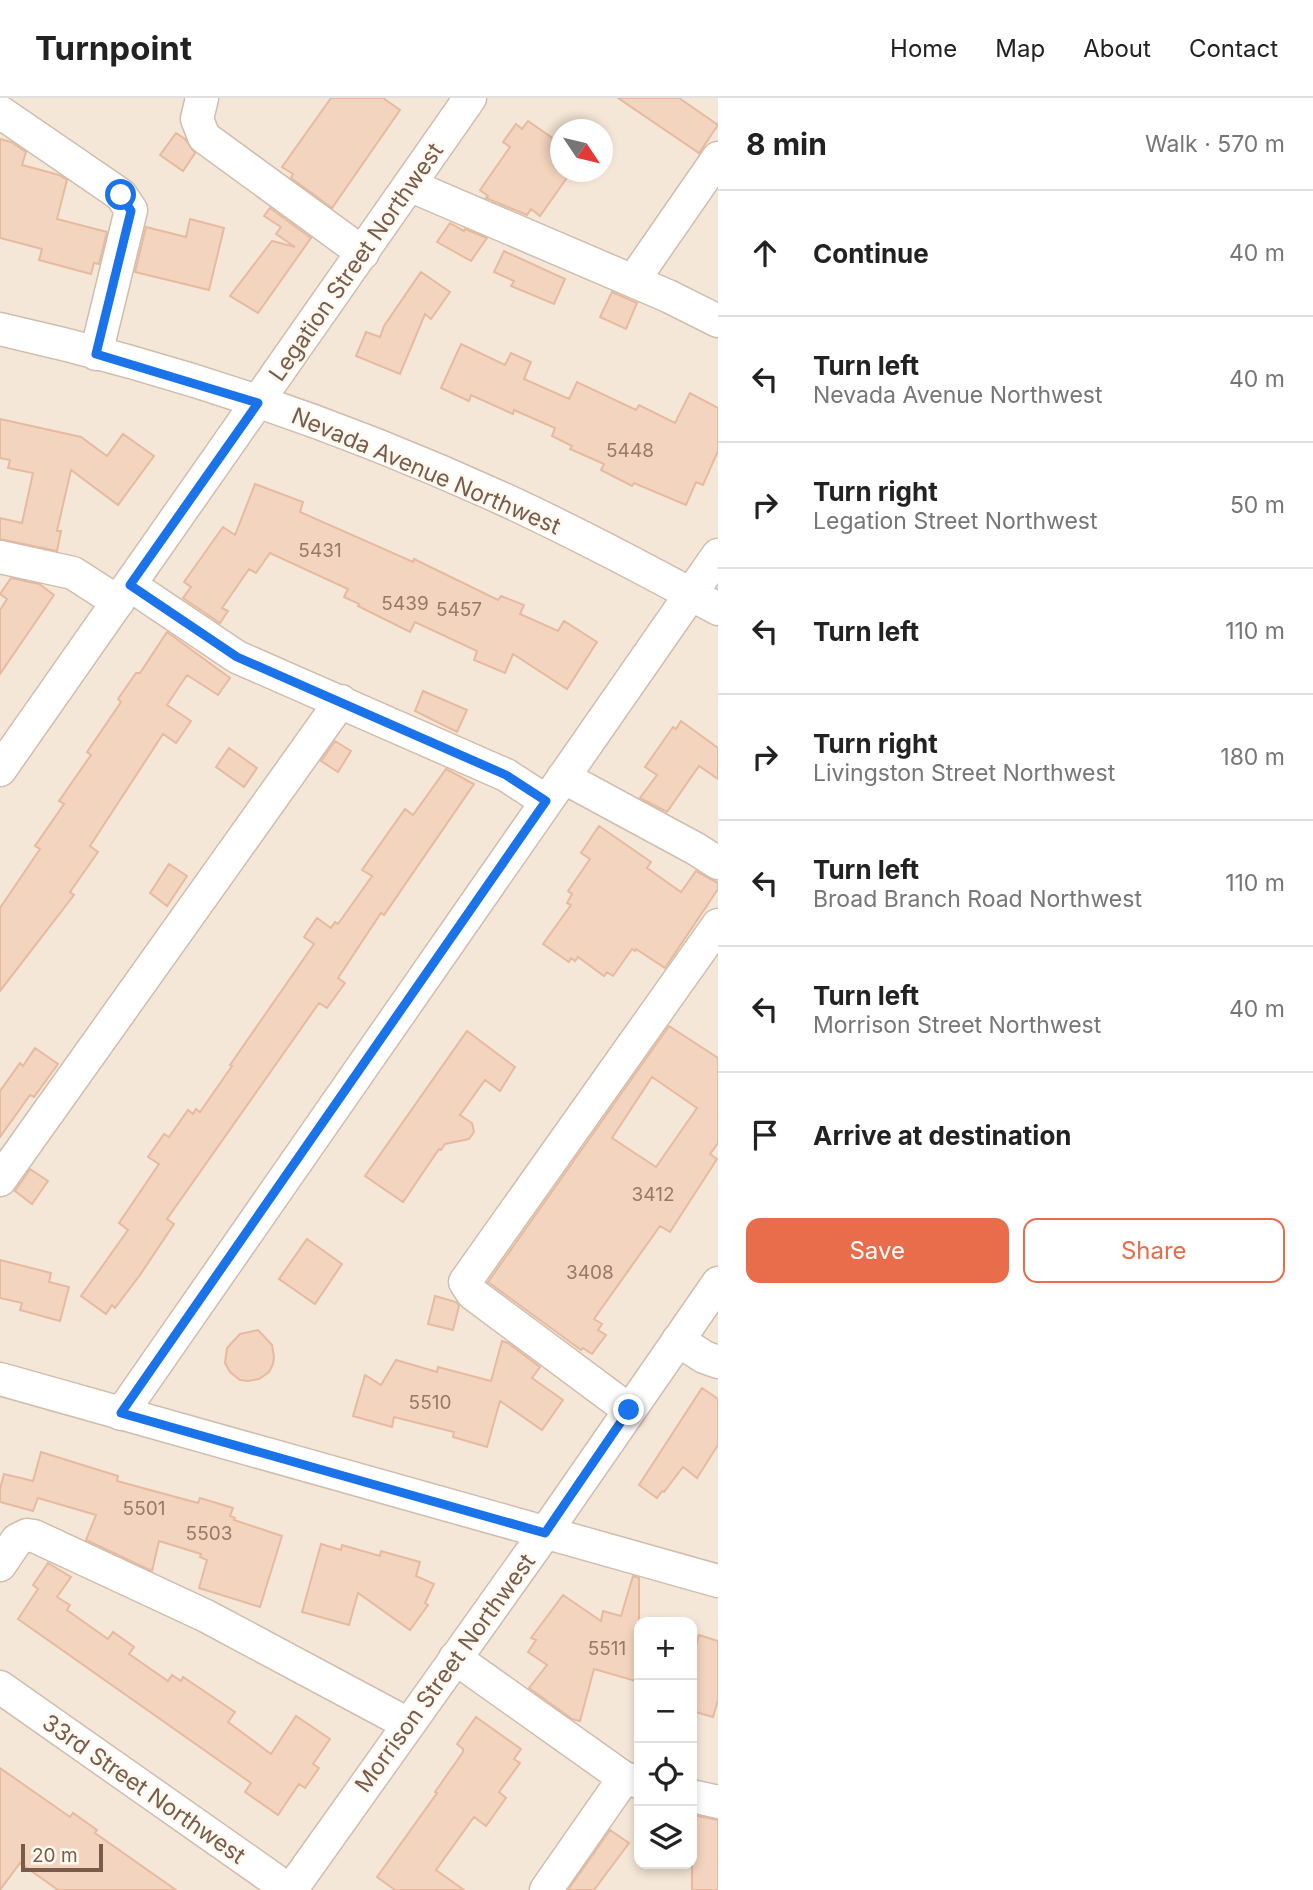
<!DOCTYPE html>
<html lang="en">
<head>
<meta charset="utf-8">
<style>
	body { margin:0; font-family:Inter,sans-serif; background:#f6f6f6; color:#222 }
	.controls { position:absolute; right:21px; bottom:21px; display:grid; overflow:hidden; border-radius:14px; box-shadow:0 4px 10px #0003 }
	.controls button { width:63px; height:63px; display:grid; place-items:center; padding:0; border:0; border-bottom:2px solid #e0e0e0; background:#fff; color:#222; font:35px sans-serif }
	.compass { position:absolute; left:550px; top:21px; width:63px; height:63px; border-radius:50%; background:#fff; box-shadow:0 4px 10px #0003; rotate:125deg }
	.scale { position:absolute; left:21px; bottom:18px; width:82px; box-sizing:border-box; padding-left:7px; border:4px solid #795b4b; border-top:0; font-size:19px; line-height:24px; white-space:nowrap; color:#795b4b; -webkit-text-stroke:5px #fff9f0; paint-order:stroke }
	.stop { position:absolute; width:21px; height:21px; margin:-16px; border:5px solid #1a73e8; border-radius:50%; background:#fff }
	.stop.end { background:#1a73e8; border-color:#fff; box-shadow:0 2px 7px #0008 }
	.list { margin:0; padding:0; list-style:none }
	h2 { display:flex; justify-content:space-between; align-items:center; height:91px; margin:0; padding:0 28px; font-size:30px }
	h2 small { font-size:23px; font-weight:400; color:#767676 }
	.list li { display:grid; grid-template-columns:46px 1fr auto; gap:21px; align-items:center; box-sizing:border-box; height:126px; padding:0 28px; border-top:2px solid #e0e0e0 }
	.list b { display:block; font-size:26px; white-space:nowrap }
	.list p { margin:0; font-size:23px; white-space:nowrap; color:#767676 }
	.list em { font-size:23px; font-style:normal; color:#767676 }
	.actions { display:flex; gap:14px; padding:21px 28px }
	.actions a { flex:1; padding:16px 0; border:2px solid #e96d4b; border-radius:14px; text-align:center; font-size:24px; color:#e96d4b }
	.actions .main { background:#e96d4b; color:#fff }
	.icon { flex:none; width:38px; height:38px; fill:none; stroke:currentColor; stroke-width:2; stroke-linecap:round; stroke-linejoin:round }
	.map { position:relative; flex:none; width:718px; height:1792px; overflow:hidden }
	header { display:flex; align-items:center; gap:42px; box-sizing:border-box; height:98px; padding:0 35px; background:#fff; border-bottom:2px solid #e0e0e0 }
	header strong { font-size:33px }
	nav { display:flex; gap:38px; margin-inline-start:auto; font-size:24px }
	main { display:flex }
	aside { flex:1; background:#fff }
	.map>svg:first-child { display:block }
</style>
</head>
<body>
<header>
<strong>Turnpoint</strong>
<nav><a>Home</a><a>Map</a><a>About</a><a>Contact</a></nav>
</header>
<main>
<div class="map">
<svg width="718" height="1792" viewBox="0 0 718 1792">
	<rect width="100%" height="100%" fill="#fdf5e9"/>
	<path fill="#f5e7d7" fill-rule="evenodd" d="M 0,0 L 718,0 L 718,1792 L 0,1792 ZM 561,32 L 603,32 L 603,74 L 561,74 ZM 639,1524 L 692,1524 L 692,1766 L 639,1766 Z"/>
	<path fill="#f3d4bf" stroke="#e7ba9f" stroke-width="2" fill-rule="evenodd" d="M 331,0 L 383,0 L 400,12 L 332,110 L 291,80 L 293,76 L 282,69 Z
		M 618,0 L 679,0 L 718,27 L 699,55 Z
		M 528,23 L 561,46 L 561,74 L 571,74 L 540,118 L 531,111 L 527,117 L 486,100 L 488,98 L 480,92 L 510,49 L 503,44 L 516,26 L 522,31 Z
		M 176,35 L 185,41 L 195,55 L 183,73 L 160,57 Z
		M 0,41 L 11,44 L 26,54 L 22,67 L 59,77 L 67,82 L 57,121 L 107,134 L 99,166 L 94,165 L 91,176 L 39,162 L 42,151 L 0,140 Z
		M 270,110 L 311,140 L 258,215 L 230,198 L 272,143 L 295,149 L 276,136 L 281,129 L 264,118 Z
		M 190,121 L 224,130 L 209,192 L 135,174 L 146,129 L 186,139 Z
		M 450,125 L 464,133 L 465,131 L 487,140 L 471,163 L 437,144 Z
		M 504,153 L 565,181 L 554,206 L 511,188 L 514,183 L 494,174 Z
		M 421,174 L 450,194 L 431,221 L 425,216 L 400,276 L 356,258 L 366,234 L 380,239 L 384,228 Z
		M 612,194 L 637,205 L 626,231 L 600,219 Z
		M 461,246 L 505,267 L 511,255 L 531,264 L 524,281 L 569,301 L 577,284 L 636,312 L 639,307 L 675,325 L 690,295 L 718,310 L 718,353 L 703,387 L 696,384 L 686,407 L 634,385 L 632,388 L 601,372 L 604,366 L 570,351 L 572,348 L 552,338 L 555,330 L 514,312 L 513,316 L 471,297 L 469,303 L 441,290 Z
		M 0,321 L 81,339 L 107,358 L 123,336 L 154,358 L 118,407 L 71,372 L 57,433 L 61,433 L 57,453 L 0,441 L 0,420 L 22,425 L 33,375 L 8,370 L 10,362 L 0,360 Z
		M 255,386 L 303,404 L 300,414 L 413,464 L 414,461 L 498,502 L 501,498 L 524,507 L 520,516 L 558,533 L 564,523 L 597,544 L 567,591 L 513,556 L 505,575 L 474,562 L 477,553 L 415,524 L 410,534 L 358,508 L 359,506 L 344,499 L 348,491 L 270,455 L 256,475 L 249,471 L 222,510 L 228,513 L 220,525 L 183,500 L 191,489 L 184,484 L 223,429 L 235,437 Z
		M 11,480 L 39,486 L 54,497 L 0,576 L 0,512 L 7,501 L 0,496 Z
		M 167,534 L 230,580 L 218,597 L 187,577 L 167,607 L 191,623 L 176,645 L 163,636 L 90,748 L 98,754 L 70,794 L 74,797 L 0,893 L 0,810 L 40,751 L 35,748 L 64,706 L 59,703 L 91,657 L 87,654 L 121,604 L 118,601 L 136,575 L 140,575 Z
		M 423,593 L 467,612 L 457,634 L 415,613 Z
		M 681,623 L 718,650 L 718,681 L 699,668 L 667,714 L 640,700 L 657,677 L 645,669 L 673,629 L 676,631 Z
		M 335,643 L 351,653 L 338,674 L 321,663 Z
		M 229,650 L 257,670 L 244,689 L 216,669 Z
		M 446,671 L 474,686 L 384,817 L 381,815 L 338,880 L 345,885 L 327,910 L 319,905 L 167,1121 L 174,1126 L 140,1177 L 115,1210 L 112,1207 L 106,1216 L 81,1198 L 128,1132 L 119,1125 L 159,1066 L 148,1059 L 164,1036 L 169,1039 L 188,1012 L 193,1016 L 196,1011 L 200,1014 L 232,968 L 230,967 L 314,846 L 304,839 L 317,820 L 331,830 L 335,824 L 338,826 L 372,778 L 362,772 L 405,711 L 413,717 Z
		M 599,728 L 651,764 L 647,770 L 681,794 L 696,773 L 718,785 L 718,791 L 665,870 L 636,851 L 635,853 L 632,851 L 613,878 L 607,874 L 604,878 L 578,859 L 575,863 L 571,860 L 569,864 L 543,846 L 571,807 L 567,805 L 572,796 L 568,793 L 590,761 L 581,755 Z
		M 169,766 L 187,778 L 167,808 L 150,795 Z
		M 669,928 L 718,960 L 718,1045 L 710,1056 L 717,1061 L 670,1134 L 660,1128 L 594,1221 L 602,1226 L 598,1232 L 606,1237 L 592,1256 L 583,1250 L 581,1252 L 488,1184 ZM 652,979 L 697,1010 L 656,1069 L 612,1040 Z
		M 467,933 L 515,969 L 500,993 L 485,982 L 460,1017 L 472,1025 L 474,1034 L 469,1041 L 445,1046 L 441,1052 L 439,1051 L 403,1104 L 365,1078 Z
		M 35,950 L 58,966 L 34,999 L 30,997 L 0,1039 L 0,993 L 20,965 L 23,968 Z
		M 30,1071 L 48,1083 L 32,1106 L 15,1093 Z
		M 307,1141 L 342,1166 L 315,1206 L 279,1181 Z
		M 0,1162 L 51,1175 L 49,1184 L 69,1189 L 60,1223 L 20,1212 L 22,1205 L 0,1200 Z
		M 435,1198 L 456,1204 L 459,1208 L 453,1232 L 428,1226 Z
		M 258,1232 L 272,1247 L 274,1259 L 273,1266 L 269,1274 L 259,1281 L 248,1283 L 240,1282 L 230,1274 L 225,1265 L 227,1250 L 240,1236 Z
		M 502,1243 L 508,1245 L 540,1269 L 532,1280 L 563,1302 L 542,1332 L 500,1303 L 487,1349 L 453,1339 L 454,1334 L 394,1319 L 392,1329 L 353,1318 L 365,1277 L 381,1287 L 396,1262 L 437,1274 L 438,1269 L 491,1283 Z
		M 702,1290 L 718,1301 L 718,1347 L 697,1380 L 683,1369 L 664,1394 L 662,1393 L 657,1400 L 639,1387 Z
		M 41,1354 L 118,1378 L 117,1383 L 198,1405 L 200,1400 L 233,1410 L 230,1418 L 235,1420 L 234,1422 L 282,1438 L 260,1509 L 199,1490 L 207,1462 L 200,1459 L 201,1456 L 159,1443 L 152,1473 L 86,1442 L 96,1417 L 38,1400 L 33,1413 L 0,1404 L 0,1391 L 4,1376 L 33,1383 Z
		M 321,1446 L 341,1452 L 342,1447 L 380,1458 L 381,1453 L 420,1464 L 416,1478 L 434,1486 L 425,1505 L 428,1507 L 410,1532 L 358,1495 L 349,1527 L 302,1514 Z
		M 48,1465 L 71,1479 L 57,1499 L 70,1507 L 67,1512 L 108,1541 L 113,1534 L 134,1549 L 129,1556 L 168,1583 L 172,1577 L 181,1583 L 183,1579 L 235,1614 L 228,1624 L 271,1656 L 296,1618 L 330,1641 L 313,1666 L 319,1670 L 305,1690 L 299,1686 L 278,1717 L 245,1694 L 251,1685 L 18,1521 L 38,1491 L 33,1487 Z
		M 633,1478 L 639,1480 L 639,1584 L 594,1571 L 580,1623 L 572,1621 L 529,1590 L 547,1567 L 528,1554 L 536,1542 L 531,1540 L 563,1497 L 601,1523 L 603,1513 L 621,1518 Z
		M 699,1537 L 718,1543 L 718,1602 L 713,1619 L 692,1613 L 692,1562 Z
		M 476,1619 L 521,1651 L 514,1661 L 520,1665 L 499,1694 L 506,1700 L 486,1728 L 474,1719 L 436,1772 L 464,1792 L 395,1792 L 377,1779 L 437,1695 L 435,1694 L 463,1654 L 463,1651 L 457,1646 Z
		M 0,1670 L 70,1719 L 73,1715 L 97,1732 L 95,1735 L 176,1792 L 58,1792 L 20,1765 L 0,1792 Z
		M 692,1717 L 718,1722 L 718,1792 L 692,1792 Z
		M 610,1732 L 629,1745 L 594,1792 L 568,1792 Z"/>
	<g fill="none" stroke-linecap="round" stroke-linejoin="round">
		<defs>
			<path id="minor" d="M 202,0 L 197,21 L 204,39 L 363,155
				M 0,14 L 121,97 L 131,112 L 96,256
				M 409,87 L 668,198 L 718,223
				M 633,183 L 718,60
				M 0,231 C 171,269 341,327 501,400 C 575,434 647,472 718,511
				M 0,459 L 73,475 L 118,504
				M 130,487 L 237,559 L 506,677 L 546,703
				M 0,672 L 470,0
				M 563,679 L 696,751 L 718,765
				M 0,1082 L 341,603
				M 678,1242 L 704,1259 L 718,1264
				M 0,1281 L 718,1483
				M 629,1312 L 473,1196 L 465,1184 L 718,827
				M 121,1316 L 718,457
				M 0,1467 L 17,1442 L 27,1437 L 34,1438 L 206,1518 L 408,1626
				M 455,1560 L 624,1680 L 639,1684
				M 0,1589 L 289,1792
				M 692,1698 L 718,1704
				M 291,1792 L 545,1435 L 718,1185
				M 546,1792 L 624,1680"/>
		</defs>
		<use href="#minor" stroke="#d0bdad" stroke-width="35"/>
		<use href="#minor" stroke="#fff" stroke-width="32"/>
	</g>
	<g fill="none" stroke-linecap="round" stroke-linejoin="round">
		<path stroke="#1a73e8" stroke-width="9" d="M 121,97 L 131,113 L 96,256 L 258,305 L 130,487 L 237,559 L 506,677 L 546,703 L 121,1315 L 545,1435 L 629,1312"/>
	</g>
	<g text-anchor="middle" stroke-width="5" stroke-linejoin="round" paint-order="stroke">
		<g font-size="19" fill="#987968">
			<text x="630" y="359">5448</text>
			<text x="320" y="459">5431</text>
			<text x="405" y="512">5439</text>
			<text x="459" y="518">5457</text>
			<text x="653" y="1103">3412</text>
			<text x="590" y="1181">3408</text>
			<text x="430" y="1311">5510</text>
			<text x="144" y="1417">5501</text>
			<text x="209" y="1442">5503</text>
			<text x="607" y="1557">5511</text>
		</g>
		<g font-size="23" fill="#795b4b" stroke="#fff9f0">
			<text transform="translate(356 164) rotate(-55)" y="8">Legation Street Northwest</text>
			<text transform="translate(426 373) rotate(23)" y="8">Nevada Avenue Northwest</text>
			<text transform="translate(445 1575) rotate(-54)" y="8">Morrison Street Northwest</text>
			<text transform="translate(144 1691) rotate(35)" y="8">33rd Street Northwest</text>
		</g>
	</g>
</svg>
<div class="controls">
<button>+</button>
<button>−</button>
<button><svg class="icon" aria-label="locate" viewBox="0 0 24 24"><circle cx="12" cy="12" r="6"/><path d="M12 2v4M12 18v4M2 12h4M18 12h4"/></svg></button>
<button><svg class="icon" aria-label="layers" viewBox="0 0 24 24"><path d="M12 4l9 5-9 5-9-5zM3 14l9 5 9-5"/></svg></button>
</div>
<svg class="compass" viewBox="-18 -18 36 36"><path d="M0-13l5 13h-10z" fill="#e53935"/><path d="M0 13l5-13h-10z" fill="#767676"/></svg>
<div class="scale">20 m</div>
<div class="stop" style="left:121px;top:97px"></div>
<div class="stop end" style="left:629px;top:1312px"></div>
</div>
<aside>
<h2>8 min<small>Walk · 570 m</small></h2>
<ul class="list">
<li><svg class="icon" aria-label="ahead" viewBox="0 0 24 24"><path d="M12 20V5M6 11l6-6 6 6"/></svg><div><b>Continue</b></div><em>40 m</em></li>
<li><svg class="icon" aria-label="left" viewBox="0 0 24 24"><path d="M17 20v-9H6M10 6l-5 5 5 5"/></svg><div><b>Turn left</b><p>Nevada Avenue Northwest</p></div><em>40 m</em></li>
<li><svg class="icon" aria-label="right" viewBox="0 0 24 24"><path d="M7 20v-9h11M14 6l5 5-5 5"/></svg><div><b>Turn right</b><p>Legation Street Northwest</p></div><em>50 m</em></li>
<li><svg class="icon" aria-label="left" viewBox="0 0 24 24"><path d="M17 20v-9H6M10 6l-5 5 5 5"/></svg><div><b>Turn left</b></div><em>110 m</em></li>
<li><svg class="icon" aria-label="right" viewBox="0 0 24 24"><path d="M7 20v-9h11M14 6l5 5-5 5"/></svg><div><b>Turn right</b><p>Livingston Street Northwest</p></div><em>180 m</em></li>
<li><svg class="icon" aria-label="left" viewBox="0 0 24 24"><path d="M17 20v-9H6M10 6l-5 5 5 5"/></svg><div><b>Turn left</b><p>Broad Branch Road Northwest</p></div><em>110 m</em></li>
<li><svg class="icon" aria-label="left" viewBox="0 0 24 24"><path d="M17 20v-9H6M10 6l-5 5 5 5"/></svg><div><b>Turn left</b><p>Morrison Street Northwest</p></div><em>40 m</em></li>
<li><svg class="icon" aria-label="arrive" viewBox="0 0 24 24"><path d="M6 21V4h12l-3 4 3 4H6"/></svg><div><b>Arrive at destination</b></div></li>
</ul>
<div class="actions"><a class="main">Save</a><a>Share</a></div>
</aside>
</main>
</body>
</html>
